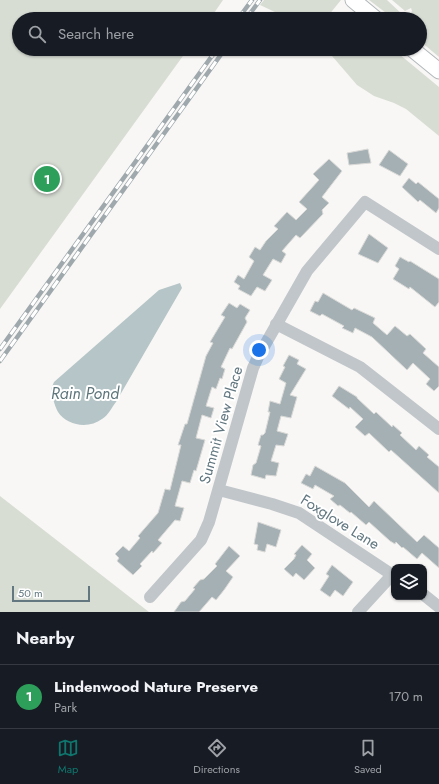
<!DOCTYPE html>
<html lang="en">
<head>
<meta charset="utf-8">
<style>
	body { margin:0; font-family:Jost,sans-serif; background:#242831; color:#f1f3f6 }
	.controls { position:absolute; right:12px; bottom:12px; display:grid; overflow:hidden; border-radius:8px; box-shadow:0 1px 3px #0004 }
	.controls button { width:36px; height:36px; display:grid; place-items:center; padding:0; border:0; border-bottom:1px solid #363941; background:#171b24; color:#f1f3f6; font:20px sans-serif }
	.scale { position:absolute; left:12px; bottom:10px; width:78px; box-sizing:border-box; padding-left:4px; border:2px solid #627780; border-top:0; font-size:11px; line-height:14px; white-space:nowrap; color:#627780; -webkit-text-stroke:3px #fff; paint-order:stroke }
	.you { position:absolute; left:259px; top:350px; width:14px; height:14px; margin:-10px; border:3px solid #fff; border-radius:50%; background:#1a73e8; box-shadow:0 0 0 6px #1a73e833 }
	.badge { display:grid; place-items:center; width:26px; height:26px; border-radius:50%; background:#0f766e; color:#fff; font-size:13px; font-weight:700 }
	.pin { position:absolute; translate:-50% -50%; border:2px solid #fff; box-shadow:0 1px 4px #0006 }
	.list { margin:0; padding:0; list-style:none }
	h2 { display:flex; justify-content:space-between; align-items:center; height:52px; margin:0; padding:0 16px; font-size:17px }
	h2 small { font-size:13px; font-weight:400; color:#9ea1a6 }
	.list li { display:grid; grid-template-columns:26px 1fr auto; gap:12px; align-items:center; box-sizing:border-box; height:64px; padding:0 16px; border-top:1px solid #363941 }
	.list b { display:block; font-size:15px; white-space:nowrap }
	.list p { margin:0; font-size:13px; white-space:nowrap; color:#9ea1a6 }
	.list em { font-size:13px; font-style:normal; color:#9ea1a6 }
	.icon { flex:none; width:22px; height:22px; fill:none; stroke:currentColor; stroke-width:2; stroke-linecap:round; stroke-linejoin:round }
	.map { position:relative; flex:none; width:439px; height:612px; overflow:hidden }
	.search { position:absolute; background:#171b24; box-shadow:0 1px 3px #0004; left:12px; right:12px; top:12px; height:44px; display:flex; align-items:center; gap:10px; box-sizing:border-box; padding:0 14px; border-radius:22px; color:#9ea1a6; font-size:15px }
	.sheet { height:116px; background:#171b24 }
	nav { display:flex; justify-content:space-around; align-items:center; box-sizing:border-box; height:56px; border-top:1px solid #363941; background:#171b24; font-size:11px; color:#9ea1a6 }
	nav a { display:grid; justify-items:center; gap:2px }
	nav .on { color:#0f766e }
	.map>svg:first-child { display:block }
</style>
</head>
<body>
<div class="map">
<svg width="439" height="612" viewBox="0 0 439 612">
	<rect width="100%" height="100%" fill="#f8f7f5"/>
	<path fill="#d8ddd4" d="M 0,0 L 223,0 L 210,19 L 19,19 L 19,49 L 188,49 L 0,309 Z
		M 264,0 L 341,0 L 328,16 L 331,19 L 286,19 L 277,13 L 260,5 Z
		M 369,0 L 387,0 L 403,15 L 408,17 L 412,11 L 411,8 L 405,11 L 392,0 L 439,0 L 439,57 L 420,41 L 420,19 L 394,19 Z
		M 326,49 L 393,49 L 439,87 L 439,136 L 406,109 L 394,103 L 374,96 L 357,85 Z
		M 0,496 L 149,612 L 0,612 Z"/>
	<path fill="#b6c5c7" d="M 180,283 L 182,288 L 116,402 C 112,407 108,416 102,419 C 89,429 67,426 58,412 C 54,405 53,397 51,389 L 54,382 L 159,290 Z"/>
	<path fill="#a5b0b4" stroke="#d9d9d7" d="M 368,149 L 371,163 L 349,165 L 347,153 Z
		M 389,150 L 408,164 L 400,176 L 379,165 Z
		M 329,159 L 342,171 L 322,197 L 329,203 L 322,210 L 323,214 L 300,238 L 296,235 L 282,251 L 286,254 L 281,263 L 273,259 L 263,275 L 272,280 L 265,291 L 257,287 L 251,296 L 238,289 L 240,286 L 234,282 L 238,275 L 244,279 L 254,261 L 249,257 L 255,247 L 260,250 L 266,241 L 278,229 L 274,226 L 287,212 L 296,220 L 307,209 L 299,202 L 319,180 L 313,174 Z
		M 409,178 L 416,184 L 418,182 L 439,199 L 439,208 L 436,213 L 420,200 L 418,202 L 402,187 Z
		M 369,234 L 388,248 L 378,263 L 358,254 Z
		M 400,257 L 409,262 L 410,261 L 439,279 L 439,302 L 435,307 L 410,287 L 409,289 L 393,279 L 399,269 L 395,266 Z
		M 323,293 L 352,310 L 354,308 L 375,318 L 373,323 L 387,335 L 395,326 L 407,336 L 410,334 L 426,349 L 423,353 L 439,367 L 439,386 L 434,391 L 426,384 L 430,379 L 413,363 L 407,370 L 372,337 L 355,328 L 353,333 L 342,328 L 344,326 L 322,314 L 320,316 L 310,311 L 315,301 L 318,302 Z
		M 229,303 L 237,308 L 240,304 L 250,310 L 245,318 L 247,322 L 232,349 L 230,348 L 221,367 L 225,369 L 222,379 L 220,378 L 216,389 L 212,387 L 206,406 L 214,408 L 211,418 L 202,415 L 196,438 L 205,440 L 196,471 L 194,470 L 190,483 L 182,481 L 175,506 L 184,508 L 180,521 L 175,520 L 158,540 L 162,543 L 153,553 L 152,551 L 140,564 L 142,566 L 133,575 L 117,561 L 119,558 L 115,554 L 123,546 L 129,551 L 140,538 L 138,536 L 158,513 L 165,489 L 170,490 L 181,445 L 178,445 L 185,424 L 187,424 L 206,356 L 213,343 L 210,342 L 225,317 L 221,315 Z
		M 289,355 L 299,360 L 297,364 L 306,369 L 290,395 L 297,397 L 291,418 L 281,416 L 277,431 L 288,434 L 284,446 L 276,445 L 271,461 L 279,463 L 276,476 L 266,475 L 265,479 L 251,475 L 253,465 L 256,463 L 261,446 L 258,445 L 261,435 L 263,435 L 265,433 L 270,412 L 268,412 L 270,401 L 280,404 L 286,383 L 279,379 L 285,367 L 283,366 Z
		M 339,386 L 357,397 L 357,398 L 374,414 L 376,412 L 392,427 L 393,425 L 402,433 L 400,435 L 416,450 L 419,446 L 429,455 L 427,457 L 439,467 L 439,493 L 391,450 L 389,452 L 369,433 L 365,436 L 355,427 L 363,419 L 350,407 L 349,409 L 332,396 Z
		M 315,466 L 345,483 L 369,507 L 374,501 L 417,542 L 424,535 L 439,548 L 439,568 L 422,553 L 417,559 L 403,547 L 402,548 L 396,542 L 395,544 L 390,541 L 369,522 L 366,525 L 351,512 L 350,513 L 340,505 L 338,506 L 330,499 L 334,496 L 315,485 L 313,489 L 301,483 L 306,474 L 310,476 Z
		M 258,522 L 281,530 L 276,547 L 267,544 L 265,552 L 257,550 L 258,545 L 254,544 Z
		M 302,545 L 312,554 L 307,560 L 315,568 L 304,580 L 296,573 L 293,577 L 284,569 L 294,559 L 296,555 L 294,554 Z
		M 229,546 L 240,556 L 226,571 L 233,577 L 224,590 L 216,600 L 212,597 L 199,612 L 174,612 L 181,602 L 185,601 L 195,589 L 193,588 L 200,580 L 204,579 L 217,566 L 215,564 Z
		M 332,565 L 353,582 L 343,596 L 335,590 L 330,597 L 320,590 L 329,576 L 326,574 Z"/>
	<g fill="none" stroke-linecap="round" stroke-linejoin="round">
		<defs>
			<path id="major" d="M 353,0 L 376,19
				M 412,49 L 439,71"/>
		</defs>
		<use href="#major" stroke="#b2b8bb" stroke-width="17"/>
		<path stroke="#c0c6c9" stroke-width="12" d="M 276,324 L 360,367 L 439,429
			M 219,490 L 272,504 L 299,513 L 394,576
			M 424,595 L 439,607
			M 150,597 L 201,540 L 209,522 L 253,368 L 258,357 L 307,271 L 365,202 L 439,249
			M 358,612 L 392,575"/>
		<use href="#major" stroke="#fff" stroke-width="15"/>
		<defs>
			<path id="rail" d="M 238,19 L 252,0
				M 246,19 L 260,0
				M 0,349 L 217,49
				M 0,361 L 225,49"/>
		</defs>
		<use href="#rail" stroke="#9fa9ad" stroke-width="4.5"/>
		<use href="#rail" stroke="#fff" stroke-width="3" stroke-dasharray="9" stroke-linecap="butt"/>
	</g>
	<g text-anchor="middle" stroke-width="4" stroke-linejoin="round" paint-order="stroke">
		<g font-size="15" fill="#627780" stroke="#fff">
			<text transform="translate(221 425) rotate(-74)" y="5">Summit View Place</text>
			<text transform="translate(340 522) rotate(32)" y="5">Foxglove Lane</text>
		</g>
		<g font-size="16" font-style="italic" fill="#5e767b" stroke="#fff">
			<text x="85" y="399">Rain Pond</text>
		</g>
	</g>
</svg>
<div class="controls">
<button><svg class="icon" aria-label="layers" viewBox="0 0 24 24"><path d="M12 4l9 5-9 5-9-5zM3 14l9 5 9-5"/></svg></button>
</div>
<div class="scale">50 m</div>
<div class="you"></div>
<div class="pin badge" style="left:47px;top:179px;background:#2e9e5b">1</div>
<div class="search"><svg class="icon" aria-label="search" viewBox="0 0 24 24"><circle cx="10" cy="10" r="6"/><path d="M15 15l6 6"/></svg>Search here</div>
</div>
<section class="sheet">
<h2>Nearby<small></small></h2>
<ul class="list">
<li><span class="badge" style="background:#2e9e5b">1</span><div><b>Lindenwood Nature Preserve</b><p>Park</p></div><em>170 m</em></li>
</ul>
</section>
<nav>
<a class="on"><svg class="icon" aria-label="map" viewBox="0 0 24 24"><path d="M3 6l6-2 6 2 6-2v14l-6 2-6-2-6 2zM9 4v14M15 6v14"/></svg>Map</a>
<a><svg class="icon" aria-label="directions" viewBox="0 0 24 24"><path d="M12 3l9 9-9 9-9-9zM9 14v-3h6M13 9l2 2-2 2"/></svg>Directions</a>
<a><svg class="icon" aria-label="saved" viewBox="0 0 24 24"><path d="M7 4h10v16l-5-4-5 4z"/></svg>Saved</a>
</nav>
</body>
</html>
